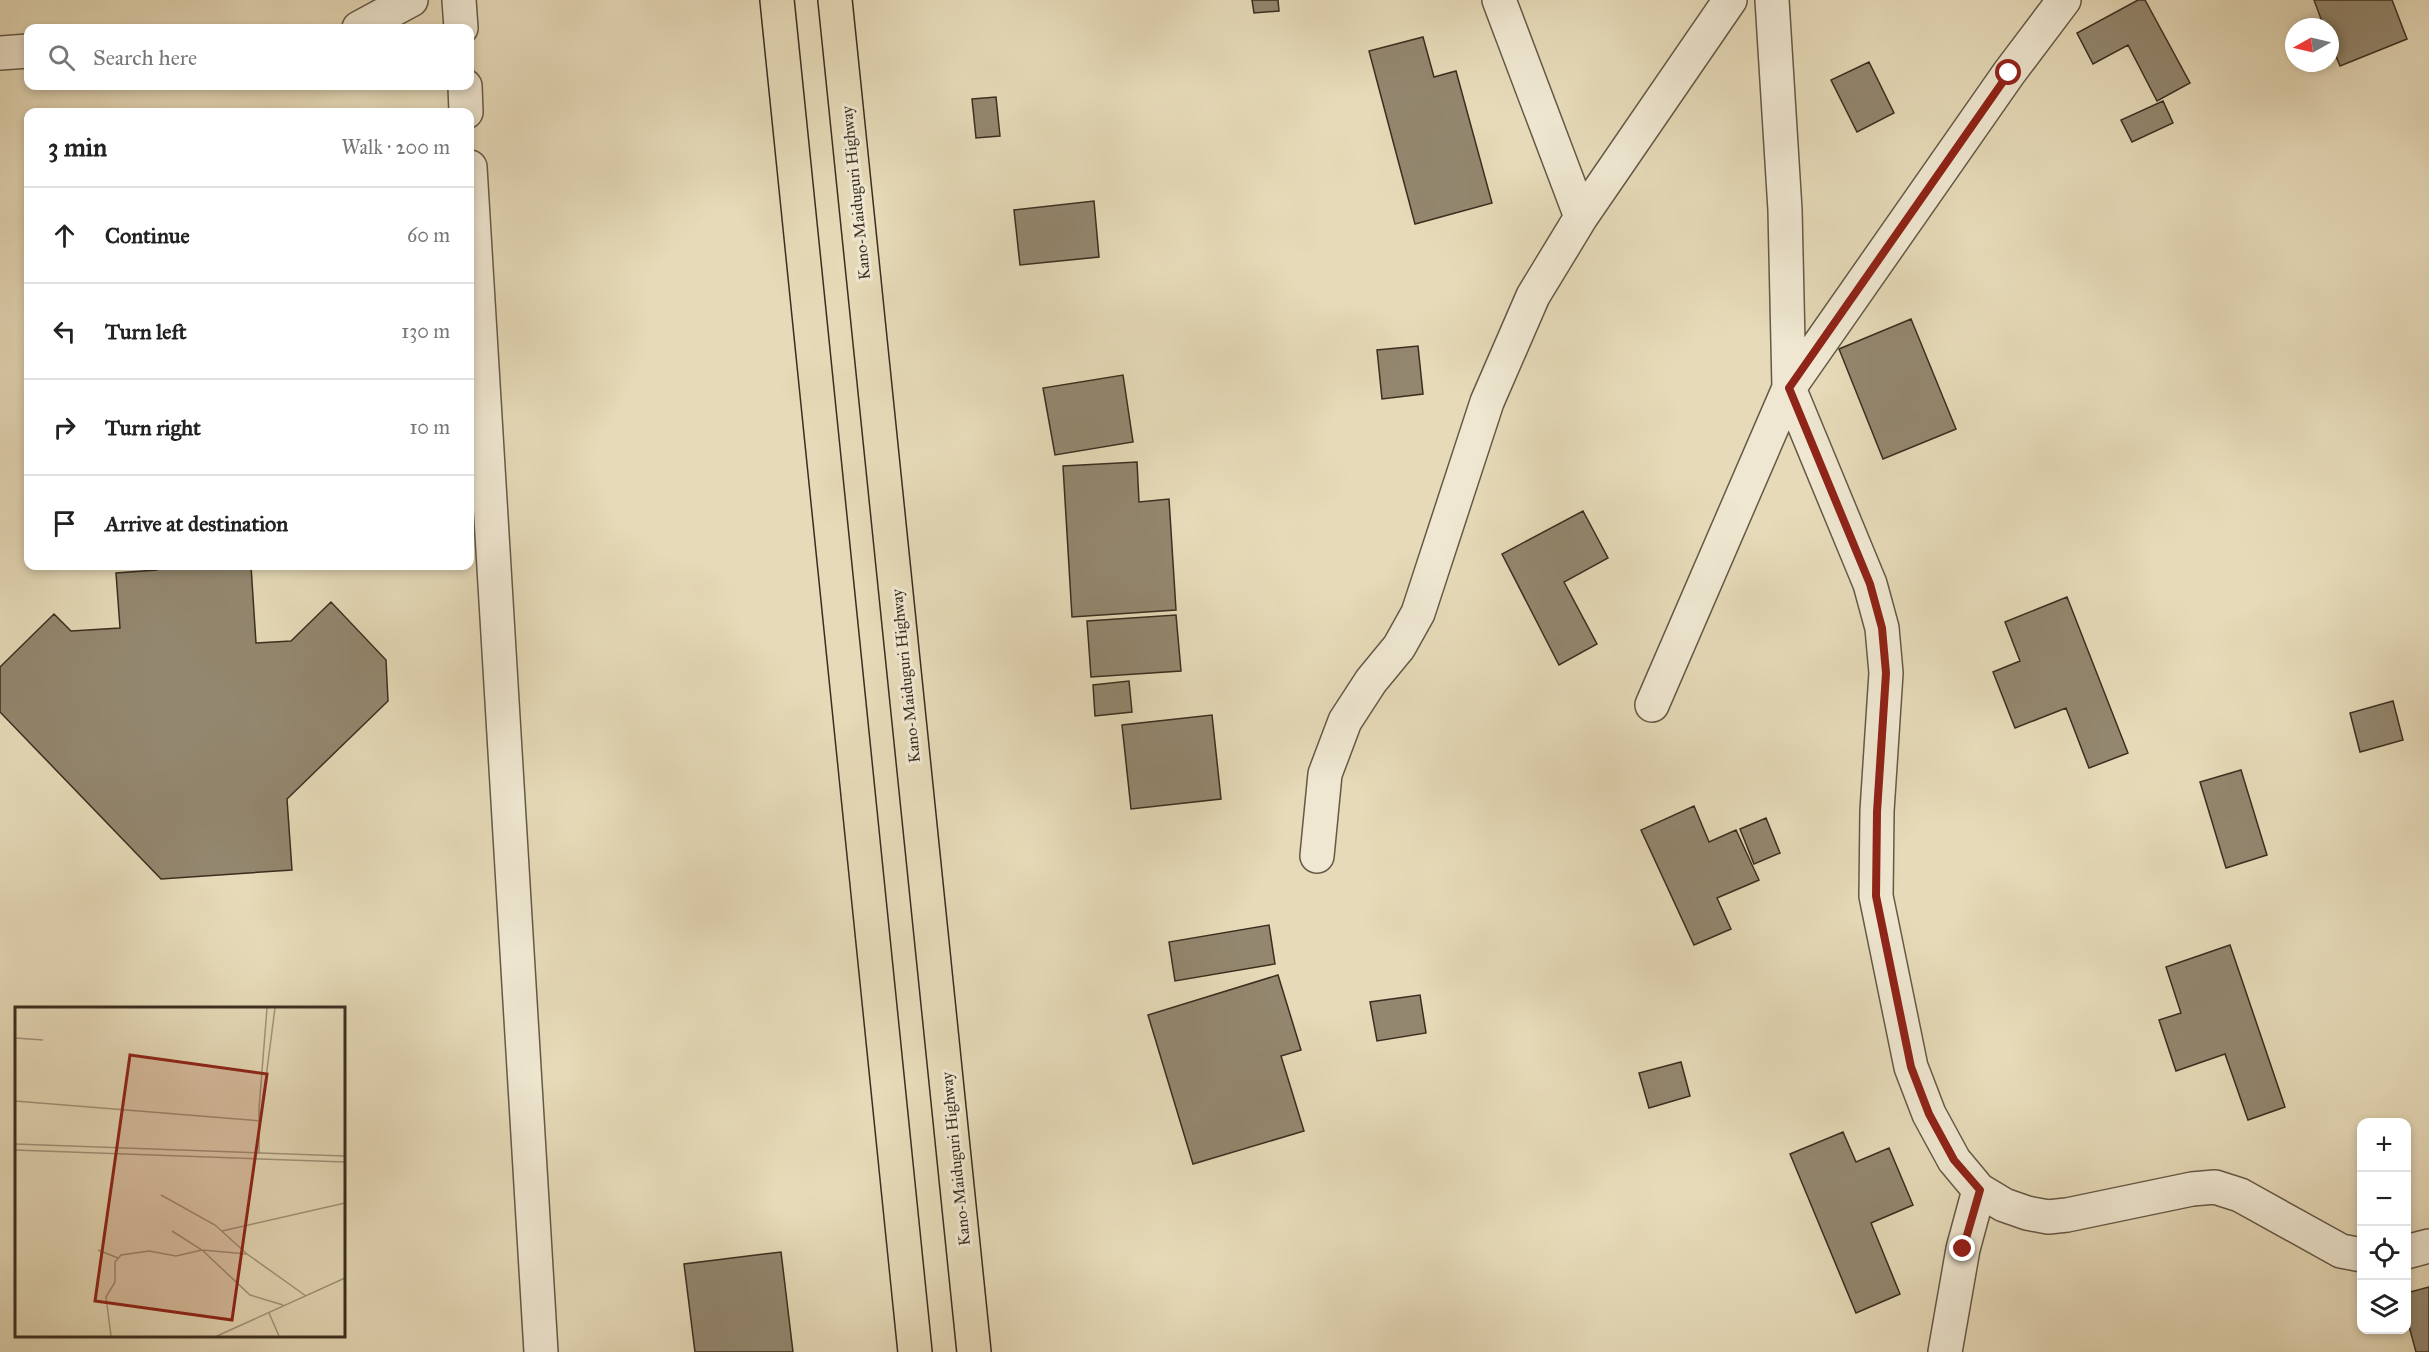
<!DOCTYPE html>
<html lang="en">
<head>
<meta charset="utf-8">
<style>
	body { margin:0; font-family:"IM FELL Great Primer",serif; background:#f6f6f6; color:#222 }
	.controls { position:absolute; right:18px; bottom:18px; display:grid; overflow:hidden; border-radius:12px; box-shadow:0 3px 9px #0003 }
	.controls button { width:54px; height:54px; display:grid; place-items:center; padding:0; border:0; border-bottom:2px solid #e0e0e0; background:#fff; color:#222; font:30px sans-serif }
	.compass { position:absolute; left:2285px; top:18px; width:54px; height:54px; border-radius:50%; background:#fff; box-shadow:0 3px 9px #0003; rotate:262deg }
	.stop { position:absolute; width:18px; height:18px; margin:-14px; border:4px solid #8f2418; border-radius:50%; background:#fff }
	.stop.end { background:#8f2418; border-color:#fff; box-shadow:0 2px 6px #0008 }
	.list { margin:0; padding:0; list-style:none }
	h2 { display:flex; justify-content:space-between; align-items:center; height:78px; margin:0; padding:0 24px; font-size:26px }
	h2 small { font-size:20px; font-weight:400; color:#767676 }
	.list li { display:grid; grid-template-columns:39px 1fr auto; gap:18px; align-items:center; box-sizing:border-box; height:96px; padding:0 24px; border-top:2px solid #e0e0e0 }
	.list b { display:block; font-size:22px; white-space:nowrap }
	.list em { font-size:20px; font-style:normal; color:#767676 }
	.icon { flex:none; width:33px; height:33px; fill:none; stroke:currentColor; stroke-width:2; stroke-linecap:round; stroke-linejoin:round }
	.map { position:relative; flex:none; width:2429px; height:1352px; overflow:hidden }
	.search { position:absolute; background:#fff; box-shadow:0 3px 9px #0003; left:24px; top:24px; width:450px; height:66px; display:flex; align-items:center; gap:15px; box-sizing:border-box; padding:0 21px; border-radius:12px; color:#767676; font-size:22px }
	.panel { position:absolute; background:#fff; box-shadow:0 3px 9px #0003; left:24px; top:108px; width:450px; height:462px; border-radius:12px }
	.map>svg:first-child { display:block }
</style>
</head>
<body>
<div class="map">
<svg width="2429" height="1352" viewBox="0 0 2429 1352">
	<rect width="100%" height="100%" fill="#e6dab8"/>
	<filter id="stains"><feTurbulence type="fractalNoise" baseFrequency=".00333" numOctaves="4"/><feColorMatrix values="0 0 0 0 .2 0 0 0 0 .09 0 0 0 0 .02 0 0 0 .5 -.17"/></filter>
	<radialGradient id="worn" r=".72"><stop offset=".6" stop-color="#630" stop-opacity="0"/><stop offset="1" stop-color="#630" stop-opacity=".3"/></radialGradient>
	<path fill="#93876f" stroke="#3a2e20" stroke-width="1.5" d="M 1252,0 L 1278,0 L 1279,11 L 1254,13 Z
		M 2138,0 L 2145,0 L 2190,83 L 2157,101 L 2128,45 L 2093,64 L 2077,33 Z
		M 2314,0 L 2392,0 L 2407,39 L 2340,66 L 2330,41 L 2330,27 L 2324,27 Z
		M 1423,37 L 1434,77 L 1456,71 L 1492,203 L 1415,224 L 1369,51 Z
		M 1869,62 L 1894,113 L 1857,132 L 1831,80 Z
		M 996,97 L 1000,136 L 976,138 L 972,99 Z
		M 2163,101 L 2173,123 L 2132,142 L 2121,120 Z
		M 1094,201 L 1099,257 L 1020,265 L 1014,210 Z
		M 1911,319 L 1956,429 L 1883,459 L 1839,349 Z
		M 1418,346 L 1423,394 L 1382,399 L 1377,350 Z
		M 1123,375 L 1133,442 L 1055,455 L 1043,388 Z
		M 1137,462 L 1139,502 L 1169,499 L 1176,610 L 1072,617 L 1063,466 Z
		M 1583,511 L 1608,558 L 1564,582 L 1597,644 L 1559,665 L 1502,554 Z
		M 157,566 L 216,566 L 219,568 L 251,566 L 256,643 L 291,641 L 331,602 L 386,660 L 388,701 L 287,799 L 292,870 L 161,879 L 0,712 L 0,667 L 54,614 L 71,631 L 120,628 L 116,573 L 157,570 Z
		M 2067,597 L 2128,753 L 2089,768 L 2066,708 L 2015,728 L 1993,672 L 2020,661 L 2005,622 Z
		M 1176,615 L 1181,671 L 1091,677 L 1087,621 Z
		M 1129,681 L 1132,712 L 1095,716 L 1093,685 Z
		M 2393,701 L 2403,740 L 2360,752 L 2350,713 Z
		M 1212,715 L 1221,799 L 1131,809 L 1122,725 Z
		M 2241,770 L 2267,855 L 2226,868 L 2200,782 Z
		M 1694,806 L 1709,842 L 1736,830 L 1759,880 L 1717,898 L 1731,929 L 1694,945 L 1641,830 Z
		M 1766,818 L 1780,853 L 1754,864 L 1740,829 Z
		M 1269,925 L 1275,964 L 1175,981 L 1169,942 Z
		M 2230,945 L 2285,1107 L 2248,1120 L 2225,1054 L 2176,1071 L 2159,1020 L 2181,1013 L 2166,967 Z
		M 1278,975 L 1301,1050 L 1281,1056 L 1304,1131 L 1193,1164 L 1148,1015 Z
		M 1420,995 L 1426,1033 L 1377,1041 L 1370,1002 Z
		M 1681,1062 L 1690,1096 L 1649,1108 L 1639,1073 Z
		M 1843,1132 L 1856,1162 L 1889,1148 L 1913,1205 L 1871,1223 L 1900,1294 L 1856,1313 L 1790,1154 Z
		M 781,1252 L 793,1352 L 695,1352 L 684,1264 Z
		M 2429,1287 L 2429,1352 L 2416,1352 L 2406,1315 L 2406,1293 Z"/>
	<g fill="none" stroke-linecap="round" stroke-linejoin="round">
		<defs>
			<path id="minor" d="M 459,0 L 461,28
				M 1499,0 L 1581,217
				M 1772,0 L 1785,210 L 1789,388 L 1870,584 L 1882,628 L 1886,673 L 1877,811 L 1876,896 L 1911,1067 L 1929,1114 L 1954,1160 L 1979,1190 L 2004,1205 L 2027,1213 L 2048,1217 L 2067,1215 L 2192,1189 L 2215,1187 L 2240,1195 L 2341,1251 L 2362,1255
				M 359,28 L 411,0
				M 0,53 L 28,51
				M 465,86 L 466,112
				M 470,167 L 541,1352
				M 1652,705 L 1789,388 L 2009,73 L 2064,0
				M 1317,856 L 1325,774 L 1345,721 L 1371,681 L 1399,647 L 1418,613 L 1487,402 L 1533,296 L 1581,217 L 1730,0
				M 2406,1252 L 2429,1246
				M 1945,1352 L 1963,1249 L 1979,1190"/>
			<path id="trunk" d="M 777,0 L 915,1352
				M 835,0 L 974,1352"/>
		</defs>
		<use href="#minor" stroke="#655946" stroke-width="36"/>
		<use href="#trunk" stroke="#3a2e20" stroke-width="36"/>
		<use href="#minor" stroke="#efe7d1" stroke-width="33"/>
		<use href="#trunk" stroke="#e6dab8" stroke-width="33"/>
	</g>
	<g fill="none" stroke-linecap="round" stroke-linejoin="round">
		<path stroke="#8f2418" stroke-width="8" d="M 1963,1249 L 1980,1190 L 1954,1160 L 1929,1114 L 1911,1067 L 1876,896 L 1877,812 L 1886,673 L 1882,628 L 1870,584 L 1789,388 L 2009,73"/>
	</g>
	<g text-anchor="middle" stroke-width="6" stroke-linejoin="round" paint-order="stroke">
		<g font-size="16" fill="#3a2e20" stroke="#efe7d1">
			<text transform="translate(855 193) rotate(-96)" y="6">Kano-Maiduguri Highway</text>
			<text transform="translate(905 676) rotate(-96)" y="6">Kano-Maiduguri Highway</text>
			<text transform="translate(955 1159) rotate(-96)" y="6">Kano-Maiduguri Highway</text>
		</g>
	</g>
	<g transform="translate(15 1007)">
		<rect width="330" height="330" fill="#e6dab8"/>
		<path fill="none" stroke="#a1957b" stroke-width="1.5" d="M 0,31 L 28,33M 0,94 L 246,114M 246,109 L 260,1M 0,137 L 330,149M 0,143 L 330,155M 244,147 L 244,102 L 252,1M 146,188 L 200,218 L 232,247 L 291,289M 157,224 L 187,243 L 235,288 L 268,298M 207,224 L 330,196M 83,243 L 103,251M 254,306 L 264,329M 96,329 L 91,290 L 100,275 L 100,255 L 106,248 L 134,244 L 161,249 L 187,243 L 232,247M 202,329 L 330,271"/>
		<path fill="#8f2418" fill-opacity="0.15" stroke="#8f2418" stroke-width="3" d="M 115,48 L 252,67 L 217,313 L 80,294 Z"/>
		<rect width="330" height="330" fill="none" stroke="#3a2e20" stroke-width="3"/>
	</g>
	<rect width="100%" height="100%" filter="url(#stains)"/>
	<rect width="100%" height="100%" fill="url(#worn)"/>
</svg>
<div class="controls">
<button>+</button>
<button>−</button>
<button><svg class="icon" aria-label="locate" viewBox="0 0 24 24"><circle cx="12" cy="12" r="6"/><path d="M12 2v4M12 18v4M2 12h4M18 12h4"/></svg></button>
<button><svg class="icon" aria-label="layers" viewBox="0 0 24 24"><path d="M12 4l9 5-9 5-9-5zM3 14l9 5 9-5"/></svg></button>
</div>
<svg class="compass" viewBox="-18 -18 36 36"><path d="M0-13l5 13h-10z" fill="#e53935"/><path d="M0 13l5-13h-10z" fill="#767676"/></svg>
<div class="stop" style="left:2009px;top:73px"></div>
<div class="stop end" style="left:1963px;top:1249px"></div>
<div class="search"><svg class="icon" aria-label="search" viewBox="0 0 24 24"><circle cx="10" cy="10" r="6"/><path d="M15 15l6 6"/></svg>Search here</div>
<section class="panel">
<h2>3 min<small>Walk · 200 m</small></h2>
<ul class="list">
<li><svg class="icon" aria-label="ahead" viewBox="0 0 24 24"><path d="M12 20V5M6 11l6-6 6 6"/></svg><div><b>Continue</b></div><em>60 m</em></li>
<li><svg class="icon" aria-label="left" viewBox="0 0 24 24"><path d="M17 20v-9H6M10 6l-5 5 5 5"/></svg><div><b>Turn left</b></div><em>130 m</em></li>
<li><svg class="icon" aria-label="right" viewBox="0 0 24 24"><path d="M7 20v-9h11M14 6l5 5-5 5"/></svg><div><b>Turn right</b></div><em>10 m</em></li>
<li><svg class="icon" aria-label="arrive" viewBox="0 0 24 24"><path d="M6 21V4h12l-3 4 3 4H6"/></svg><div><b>Arrive at destination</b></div></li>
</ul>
</section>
</div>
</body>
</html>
